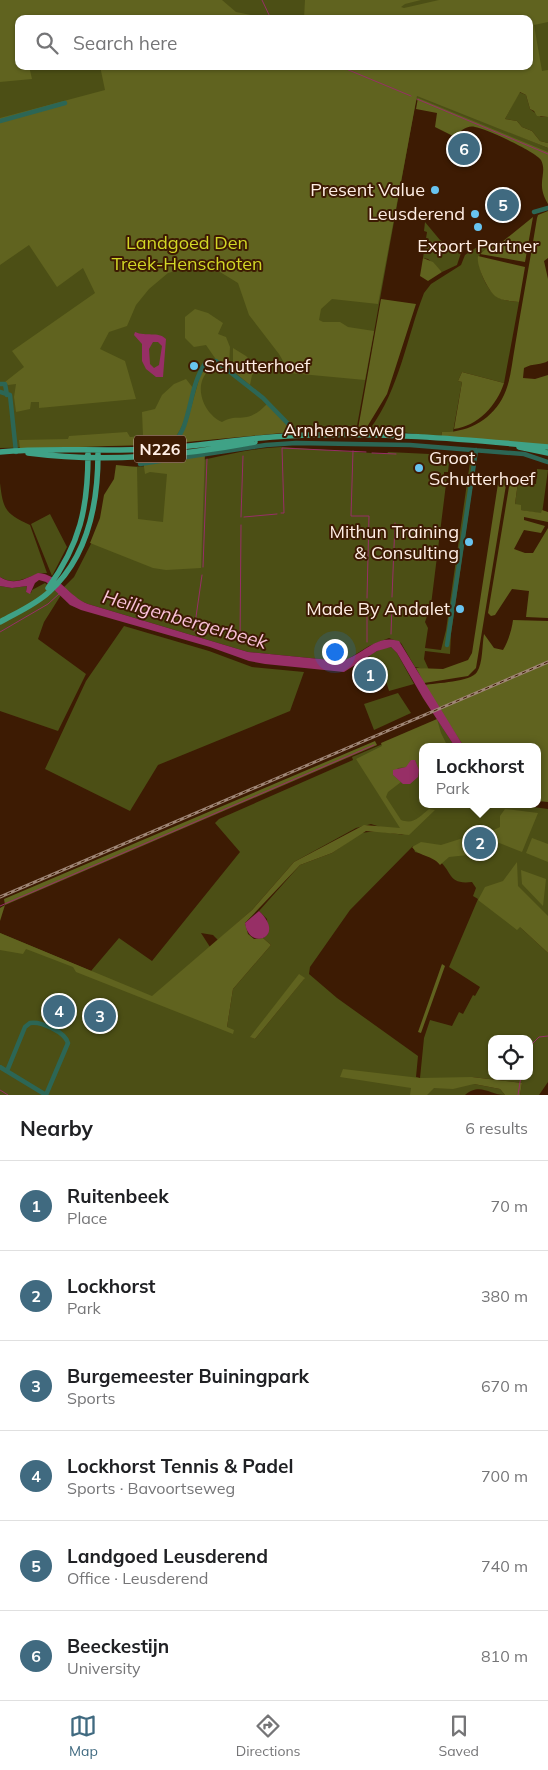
<!DOCTYPE html>
<html lang="en">
<head>
<meta charset="utf-8">
<style>
	body { margin:0; font-family:Mulish,sans-serif; background:#f2f2f2; color:#202124 }
	.controls { position:absolute; right:15px; bottom:15px; display:grid; overflow:hidden; border-radius:10px; box-shadow:0 1px 4px #0004 }
	.controls button { width:45px; height:45px; display:grid; place-items:center; padding:0; border:0; border-bottom:1px solid #e0e0e0; background:#fff; color:#202124; font:25px sans-serif }
	.you { position:absolute; left:334px; top:651px; width:18px; height:18px; margin:-12px; border:4px solid #fff; border-radius:50%; background:#1a73e8; box-shadow:0 0 0 8px #1a73e833 }
	.badge { display:grid; place-items:center; width:32px; height:32px; border-radius:50%; background:#406a80; color:#fff; font-size:16px; font-weight:700 }
	.pin { position:absolute; translate:-50% -50%; border:2px solid #fff; box-shadow:0 1px 5px #0006 }
	.popup { position:absolute; left:419px; top:743px; width:122px; height:65px; box-sizing:border-box; display:grid; place-content:center; border-radius:10px; background:#fff; filter:drop-shadow(0 1px 4px #0005); font-size:16px; white-space:nowrap; color:#757577 }
	.popup b { font-size:19px; color:#202124 }
	.popup::after { content:''; position:absolute; left:50%; top:100%; margin-left:-10px; border:10px solid transparent; border-top-color:#fff }
	.list { margin:0; padding:0; list-style:none }
	h2 { display:flex; justify-content:space-between; align-items:center; height:65px; margin:0; padding:0 20px; font-size:21px }
	h2 small { font-size:16px; font-weight:400; color:#757577 }
	.list li { display:grid; grid-template-columns:32px 1fr auto; gap:15px; align-items:center; box-sizing:border-box; height:90px; padding:0 20px; border-top:1px solid #e0e0e0 }
	.list b { display:block; font-size:19px; white-space:nowrap }
	.list p { margin:0; font-size:16px; white-space:nowrap; color:#757577 }
	.list em { font-size:16px; font-style:normal; color:#757577 }
	.icon { flex:none; width:28px; height:28px; fill:none; stroke:currentColor; stroke-width:2; stroke-linecap:round; stroke-linejoin:round }
	.map { position:relative; flex:none; width:548px; height:1095px; overflow:hidden }
	.search { position:absolute; background:#fff; box-shadow:0 1px 4px #0004; left:15px; right:15px; top:15px; height:55px; display:flex; align-items:center; gap:12px; box-sizing:border-box; padding:0 18px; border-radius:10px; color:#757577; font-size:19px }
	.sheet { height:605px; background:#fff }
	nav { display:flex; justify-content:space-around; align-items:center; box-sizing:border-box; height:70px; border-top:1px solid #e0e0e0; background:#fff; font-size:14px; color:#757577 }
	nav a { display:grid; justify-items:center; gap:2px }
	nav .on { color:#406a80 }
	.map>svg:first-child { display:block }
</style>
</head>
<body>
<div class="map">
<svg width="548" height="1095" viewBox="0 0 548 1095">
	<rect width="100%" height="100%" fill="#3d1b03"/>
	<path fill="#4c4f15" fill-rule="evenodd" d="M 0,0 L 548,0 L 548,97 L 464,78 L 457,110 L 548,148 L 548,155 L 416,100 L 357,426 L 297,427 L 301,431 L 275,432 L 159,445 L 0,448 ZM 19,19 L 529,19 L 529,66 L 19,66 Z
		M 519,92 L 526,95 L 530,109 L 541,117 L 548,117 L 548,143 L 540,141 L 532,131 L 522,127 L 517,121 L 505,119 Z
		M 425,222 L 440,240 L 461,253 L 457,265 L 442,272 L 428,259 L 423,258 L 427,232 L 424,231 Z
		M 480,245 L 488,247 L 480,254 C 475,264 487,290 496,296 C 502,301 512,301 519,302 L 504,383 L 462,372 L 458,381 L 462,382 L 453,432 L 442,432 L 441,437 L 392,431 L 391,427 L 370,429 C 400,388 406,339 424,293 L 431,284 L 461,265 L 465,255 Z
		M 281,447 L 387,454 L 388,452 L 450,455 L 448,472 L 444,472 L 444,475 L 447,476 L 431,605 L 425,622 L 428,628 L 425,648 L 441,650 L 446,630 L 471,455 L 477,455 L 451,634 L 450,654 L 425,651 L 424,659 L 429,670 L 415,667 L 401,643 L 389,638 L 369,646 L 348,659 L 340,661 L 248,652 L 88,604 L 78,600 L 64,587 L 74,577 L 96,534 L 113,509 L 117,467 C 147,467 177,465 207,459 C 232,454 254,448 281,447 Z
		M 537,469 L 548,470 L 542,514 L 521,510 L 515,504 L 518,482 L 536,484 Z
		M 0,483 C 3,510 6,514 30,525 L 47,573 C 30,573 17,588 0,577 Z
		M 50,514 L 67,547 L 52,576 L 31,524 Z
		M 45,583 L 61,595 L 44,622 L 38,639 L 86,674 L 58,731 L 0,711 L 0,586 L 12,588 L 27,586 L 26,592 L 31,593 L 32,590 Z
		M 124,626 L 209,651 L 252,667 L 304,672 L 290,711 L 158,765 L 130,811 L 45,769 L 86,681 Z
		M 391,647 L 397,653 L 414,684 L 389,691 L 380,661 L 372,664 L 369,655 L 383,648 Z
		M 398,693 L 411,713 L 374,730 L 364,704 Z
		M 437,719 L 455,747 L 422,747 L 422,804 L 511,804 L 548,809 L 548,950 L 519,926 L 548,953 L 548,1082 L 539,1095 L 520,1095 L 522,1083 L 472,1077 L 474,1084 L 500,1089 L 505,1095 C 490,1095 480,1082 465,1095 L 0,1095 L 0,933 L 91,971 L 119,938 L 152,961 L 240,852 L 215,823 L 219,819 L 353,760 L 352,757 L 437,721 ZM 371,824 L 405,835 L 376,831 L 361,833 L 332,853 L 300,865 L 259,911 L 267,919 L 268,934 L 263,938 L 271,945 L 233,989 L 227,1027 L 153,996 L 210,947 L 201,933 L 213,935 L 218,940 L 252,910 L 294,862 L 356,828 ZM 413,846 L 415,852 C 422,854 432,856 438,860 C 453,871 447,885 472,882 L 476,888 L 473,896 L 478,899 L 449,967 L 480,987 L 475,996 L 473,995 L 463,1014 L 459,1012 L 452,1026 L 430,1020 L 424,1038 L 420,1078 L 416,1077 L 418,1056 L 337,998 L 309,974 L 310,967 L 350,910 ZM 299,975 L 304,979 L 255,1039 L 251,1037 ZM 492,1039 L 529,1039 L 529,1076 L 492,1076 Z"/>
	<path fill="#60631f" d="M 0,0 L 222,0 L 236,12 L 271,19 L 19,19 L 19,66 L 29,66 L 32,79 L 0,82 Z
		M 305,0 L 421,0 L 405,4 L 401,7 L 404,8 L 439,0 L 548,0 L 548,22 L 534,25 L 542,71 L 548,70 L 548,117 L 537,116 L 534,111 L 530,109 L 526,95 L 520,92 L 505,119 L 517,121 L 522,127 L 532,131 L 540,141 L 548,143 L 548,148 L 417,96 L 378,304 L 332,299 L 321,309 L 319,320 L 323,322 L 340,322 L 348,327 L 374,331 L 365,380 L 290,373 L 279,354 L 249,315 L 238,283 L 220,272 L 183,269 L 168,273 L 149,289 L 136,305 L 127,326 L 109,332 L 100,349 L 125,361 L 136,399 L 39,408 L 39,402 L 31,402 L 30,409 L 16,412 L 14,397 L 16,384 L 8,385 L 5,382 L 24,367 L 12,351 L 95,293 L 83,268 L 57,287 L 29,245 L 0,265 L 0,118 L 105,90 L 100,66 L 529,66 L 529,19 L 304,19 Z
		M 418,98 L 548,152 L 548,204 C 535,183 548,174 541,160 C 536,152 485,128 475,127 C 467,125 460,131 455,137 L 435,127 L 437,113 L 416,109 Z
		M 548,211 L 548,258 L 544,261 L 548,279 L 548,361 C 542,365 533,363 524,368 L 523,378 L 535,379 L 548,375 L 548,446 L 441,437 L 442,432 C 468,433 493,419 504,395 C 511,380 512,362 515,346 C 522,303 530,261 537,218 L 538,215 Z
		M 533,217 L 525,262 L 480,254 L 488,247 L 497,246 Z
		M 478,256 L 525,267 L 519,302 C 512,301 501,301 495,296 C 488,290 476,266 478,256 Z
		M 423,258 L 433,262 L 442,272 L 428,281 L 420,276 Z
		M 381,299 L 416,304 L 387,394 L 367,427 L 358,429 Z
		M 195,309 L 208,313 L 223,323 L 218,334 L 226,337 L 230,347 L 229,367 L 217,361 L 206,345 L 194,347 L 185,338 L 185,317 Z
		M 233,348 L 246,356 L 259,369 L 252,375 L 250,385 L 233,371 Z
		M 209,363 L 220,365 C 216,367 212,367 209,370 C 192,386 204,414 222,422 C 238,412 246,426 267,404 L 293,432 L 175,443 L 187,422 L 200,376 Z
		M 462,372 L 504,383 C 497,405 478,426 454,429 L 462,382 L 458,381 Z
		M 186,379 L 193,388 C 189,406 184,433 168,444 L 20,449 L 19,440 L 68,439 L 69,436 L 127,432 L 130,437 L 143,436 L 142,412 L 155,409 L 162,395 L 174,384 Z
		M 205,453 L 201,568 L 166,570 L 153,568 L 90,543 L 100,518 L 104,495 L 114,479 L 116,465 L 137,467 L 138,519 L 163,522 L 167,474 L 150,472 L 145,474 L 143,460 Z
		M 499,477 L 507,479 L 476,668 L 468,676 L 424,683 L 416,668 L 443,669 L 468,660 L 472,653 Z
		M 510,481 L 518,482 L 515,504 L 521,505 L 521,510 L 541,513 L 542,510 L 548,512 L 548,522 L 524,517 L 524,520 L 545,526 L 541,533 L 524,530 L 514,549 L 525,553 L 533,553 L 548,528 L 548,618 L 526,617 L 529,591 L 512,589 L 495,615 L 491,616 L 488,613 Z
		M 513,620 L 548,621 L 548,802 L 538,801 L 538,747 L 464,747 L 424,685 C 436,683 471,682 477,672 C 483,663 482,645 484,634 L 494,648 L 503,650 C 508,642 512,629 513,620 Z
		M 437,719 L 441,733 L 448,747 L 422,747 L 422,771 L 419,770 L 415,760 L 406,767 L 398,768 L 393,775 L 401,782 L 388,792 L 386,797 L 401,820 C 414,825 420,816 429,809 L 435,810 L 409,835 L 366,831 L 332,853 L 300,865 L 245,923 L 248,934 L 254,939 L 263,938 L 271,945 L 233,989 L 227,1027 L 234,1030 L 233,1034 L 76,972 L 73,967 L 26,949 L 23,954 L 0,950 L 0,933 L 152,996 L 252,910 L 294,862 L 364,825 L 400,828 L 356,759 L 382,746 L 381,743 Z
		M 375,741 L 377,745 L 5,905 L 0,921 L 0,908 L 5,905 L 4,899 Z
		M 505,809 L 538,813 L 522,852 L 482,836 L 500,827 L 500,816 Z
		M 532,838 L 548,844 L 548,862 L 526,853 Z
		M 460,839 L 463,840 L 464,848 L 470,850 L 468,855 L 449,857 L 440,865 C 433,855 419,857 412,847 L 421,842 L 441,845 Z
		M 517,862 L 518,886 L 548,916 L 548,953 L 520,927 L 517,930 L 478,900 L 485,887 L 503,881 Z
		M 521,870 L 546,879 L 543,906 L 522,884 Z
		M 442,964 L 445,966 L 421,1033 L 418,1032 Z
		M 299,974 L 305,978 L 255,1039 L 250,1037 Z
		M 343,1069 L 420,1078 L 472,1077 L 522,1083 L 520,1095 L 505,1095 L 500,1089 L 474,1084 L 453,1089 L 434,1088 L 427,1095 L 410,1095 L 411,1088 L 340,1077 Z"/>
	<path fill="#972f66" fill-rule="evenodd" d="M 135,332 C 146,337 158,331 166,339 L 163,377 L 156,377 L 146,369 L 142,361 L 142,344 L 134,335 ZM 153,342 L 158,342 L 162,346 L 159,365 L 154,368 L 150,364 L 149,349 Z
		M 38,573 C 59,574 69,597 88,604 L 248,652 L 340,661 C 362,657 375,633 399,641 L 464,747 L 455,747 L 423,698 L 397,653 L 391,647 L 377,651 L 344,672 L 265,664 L 249,661 L 210,647 L 81,610 L 70,605 L 46,582 L 39,580 L 35,583 L 30,594 L 26,592 L 27,586 L 12,588 L 0,586 L 0,577 C 14,586 25,579 38,573 Z
		M 411,760 L 415,760 L 419,770 L 418,777 L 410,784 L 403,784 L 393,775 L 393,770 L 406,767 Z
		M 259,911 C 287,937 249,952 245,923 Z"/>
	<g fill="none" stroke-linecap="round" stroke-linejoin="round">
		<path stroke="#972f66" stroke-width="1" d="M 262,0 L 271,19
			M 339,66 L 411,96
			M 417,99 L 548,154
			M 353,451 L 351,516 L 369,516 L 367,598
			M 372,453 L 396,454
			M 281,513 L 284,513 L 282,448 L 366,452
			M 241,517 L 243,456
			M 244,517 L 277,514
			M 203,567 L 207,459
			M 392,597 L 395,523
			M 194,631 L 202,575
			M 0,632 L 48,604 L 60,593
			M 391,634 L 392,604
			M 367,642 L 367,602
			M 240,644 L 241,525
			M 0,906 L 374,745
			M 529,1047 L 539,1037 L 548,1036
			M 0,1090 L 8,1095
			M 518,1095 L 521,1076"/>
		<path stroke="#2c6655" stroke-width="4.5" d="M 0,121 L 65,103
			M 534,212 L 548,208
			M 0,384 L 5,384 L 7,395
			M 0,392 L 10,395 L 16,452
			M 172,447 C 176,441 181,434 184,426 C 192,404 192,382 206,362 L 216,361 L 263,398 L 300,436
			M 140,464 L 266,445 L 296,443 L 410,445 L 524,454 L 548,462
			M 447,645 L 476,450
			M 0,1067 L 46,1095
			M 7,1071 L 25,1027 L 30,1023 C 41,1021 65,1032 68,1043 L 46,1095"/>
		<path stroke="#3fa286" stroke-width="5.5" d="M 519,447 L 548,453
			M 0,452 C 50,447 101,452 151,449 C 197,447 242,438 287,436 C 374,431 462,439 548,447
			M 28,453 C 105,463 180,456 255,442
			M 48,588 C 80,544 88,508 88,454
			M 0,622 C 16,613 35,605 49,592 C 88,557 98,504 98,454"/>
		<defs>
			<path id="rail" d="M 0,897 L 548,662"/>
		</defs>
		<use href="#rail" stroke="#9e8575" stroke-width="3"/>
		<use href="#rail" stroke="#3d1b03" stroke-width="1" stroke-dasharray="4" stroke-linecap="butt"/>
	</g>
	<g fill="#68c4f0" stroke="#3d1b03" stroke-width="2">
		<circle cx="435" cy="190" r="5"/>
		<circle cx="475" cy="214" r="5"/>
		<circle cx="478" cy="227" r="5"/>
		<circle cx="194" cy="366" r="5"/>
		<circle cx="419" cy="468" r="5"/>
		<circle cx="469" cy="542" r="5"/>
		<circle cx="460" cy="609" r="5"/>
	</g>
	<g text-anchor="middle" stroke-width="4" stroke-linejoin="round" paint-order="stroke">
		<rect fill="#3d1b03" stroke="#c5afa1" stroke-width="1" x="134" y="435.5" width="52" height="27" rx="4"/>
		<g font-size="16" font-weight="bold" fill="#ffeee5">
			<text x="160" y="455">N226</text>
		</g>
		<g font-size="18" fill="#ffeee5" stroke="#3d1b03" text-anchor="end">
			<text x="425" y="196">Present Value</text>
			<text x="465" y="220">Leusderend</text>
			<text x="478" y="252" text-anchor="middle">Export Partner</text>
			<text x="204" y="372" text-anchor="start">Schutterhoef</text>
			<text x="429" y="464" text-anchor="start">Groot<tspan x="429" dy="21">Schutterhoef</tspan></text>
			<text x="459" y="538">Mithun Training<tspan x="459" dy="21">&amp; Consulting</tspan></text>
			<text x="450" y="615">Made By Andalet</text>
		</g>
		<g font-size="18" fill="#d2d726" stroke="#3d1b03">
			<text x="187" y="249">Landgoed Den<tspan x="187" dy="21">Treek-Henschoten</tspan></text>
		</g>
		<g font-size="18" fill="#ffeee5" stroke="#3d1b03">
			<text x="344" y="436">Arnhemseweg</text>
		</g>
		<g font-size="19" font-style="italic" fill="#fac1d9" stroke="#3d1b03">
			<text transform="translate(185 619) rotate(16)" y="7">Heiligenbergerbeek</text>
		</g>
	</g>
</svg>
<div class="controls">
<button><svg class="icon" aria-label="locate" viewBox="0 0 24 24"><circle cx="12" cy="12" r="6"/><path d="M12 2v4M12 18v4M2 12h4M18 12h4"/></svg></button>
</div>
<div class="you"></div>
<div class="pin badge" style="left:370px;top:675px">1</div>
<div class="pin badge" style="left:480px;top:843px">2</div>
<div class="popup"><b>Lockhorst</b>Park</div>
<div class="pin badge" style="left:100px;top:1016px">3</div>
<div class="pin badge" style="left:59px;top:1011px">4</div>
<div class="pin badge" style="left:503px;top:205px">5</div>
<div class="pin badge" style="left:464px;top:149px">6</div>
<div class="search"><svg class="icon" aria-label="search" viewBox="0 0 24 24"><circle cx="10" cy="10" r="6"/><path d="M15 15l6 6"/></svg>Search here</div>
</div>
<section class="sheet">
<h2>Nearby<small>6 results</small></h2>
<ul class="list">
<li><span class="badge">1</span><div><b>Ruitenbeek</b><p>Place</p></div><em>70 m</em></li>
<li><span class="badge">2</span><div><b>Lockhorst</b><p>Park</p></div><em>380 m</em></li>
<li><span class="badge">3</span><div><b>Burgemeester Buiningpark</b><p>Sports</p></div><em>670 m</em></li>
<li><span class="badge">4</span><div><b>Lockhorst Tennis &amp; Padel</b><p>Sports · Bavoortseweg</p></div><em>700 m</em></li>
<li><span class="badge">5</span><div><b>Landgoed Leusderend</b><p>Office · Leusderend</p></div><em>740 m</em></li>
<li><span class="badge">6</span><div><b>Beeckestijn</b><p>University</p></div><em>810 m</em></li>
</ul>
</section>
<nav>
<a class="on"><svg class="icon" aria-label="map" viewBox="0 0 24 24"><path d="M3 6l6-2 6 2 6-2v14l-6 2-6-2-6 2zM9 4v14M15 6v14"/></svg>Map</a>
<a><svg class="icon" aria-label="directions" viewBox="0 0 24 24"><path d="M12 3l9 9-9 9-9-9zM9 14v-3h6M13 9l2 2-2 2"/></svg>Directions</a>
<a><svg class="icon" aria-label="saved" viewBox="0 0 24 24"><path d="M7 4h10v16l-5-4-5 4z"/></svg>Saved</a>
</nav>
</body>
</html>
